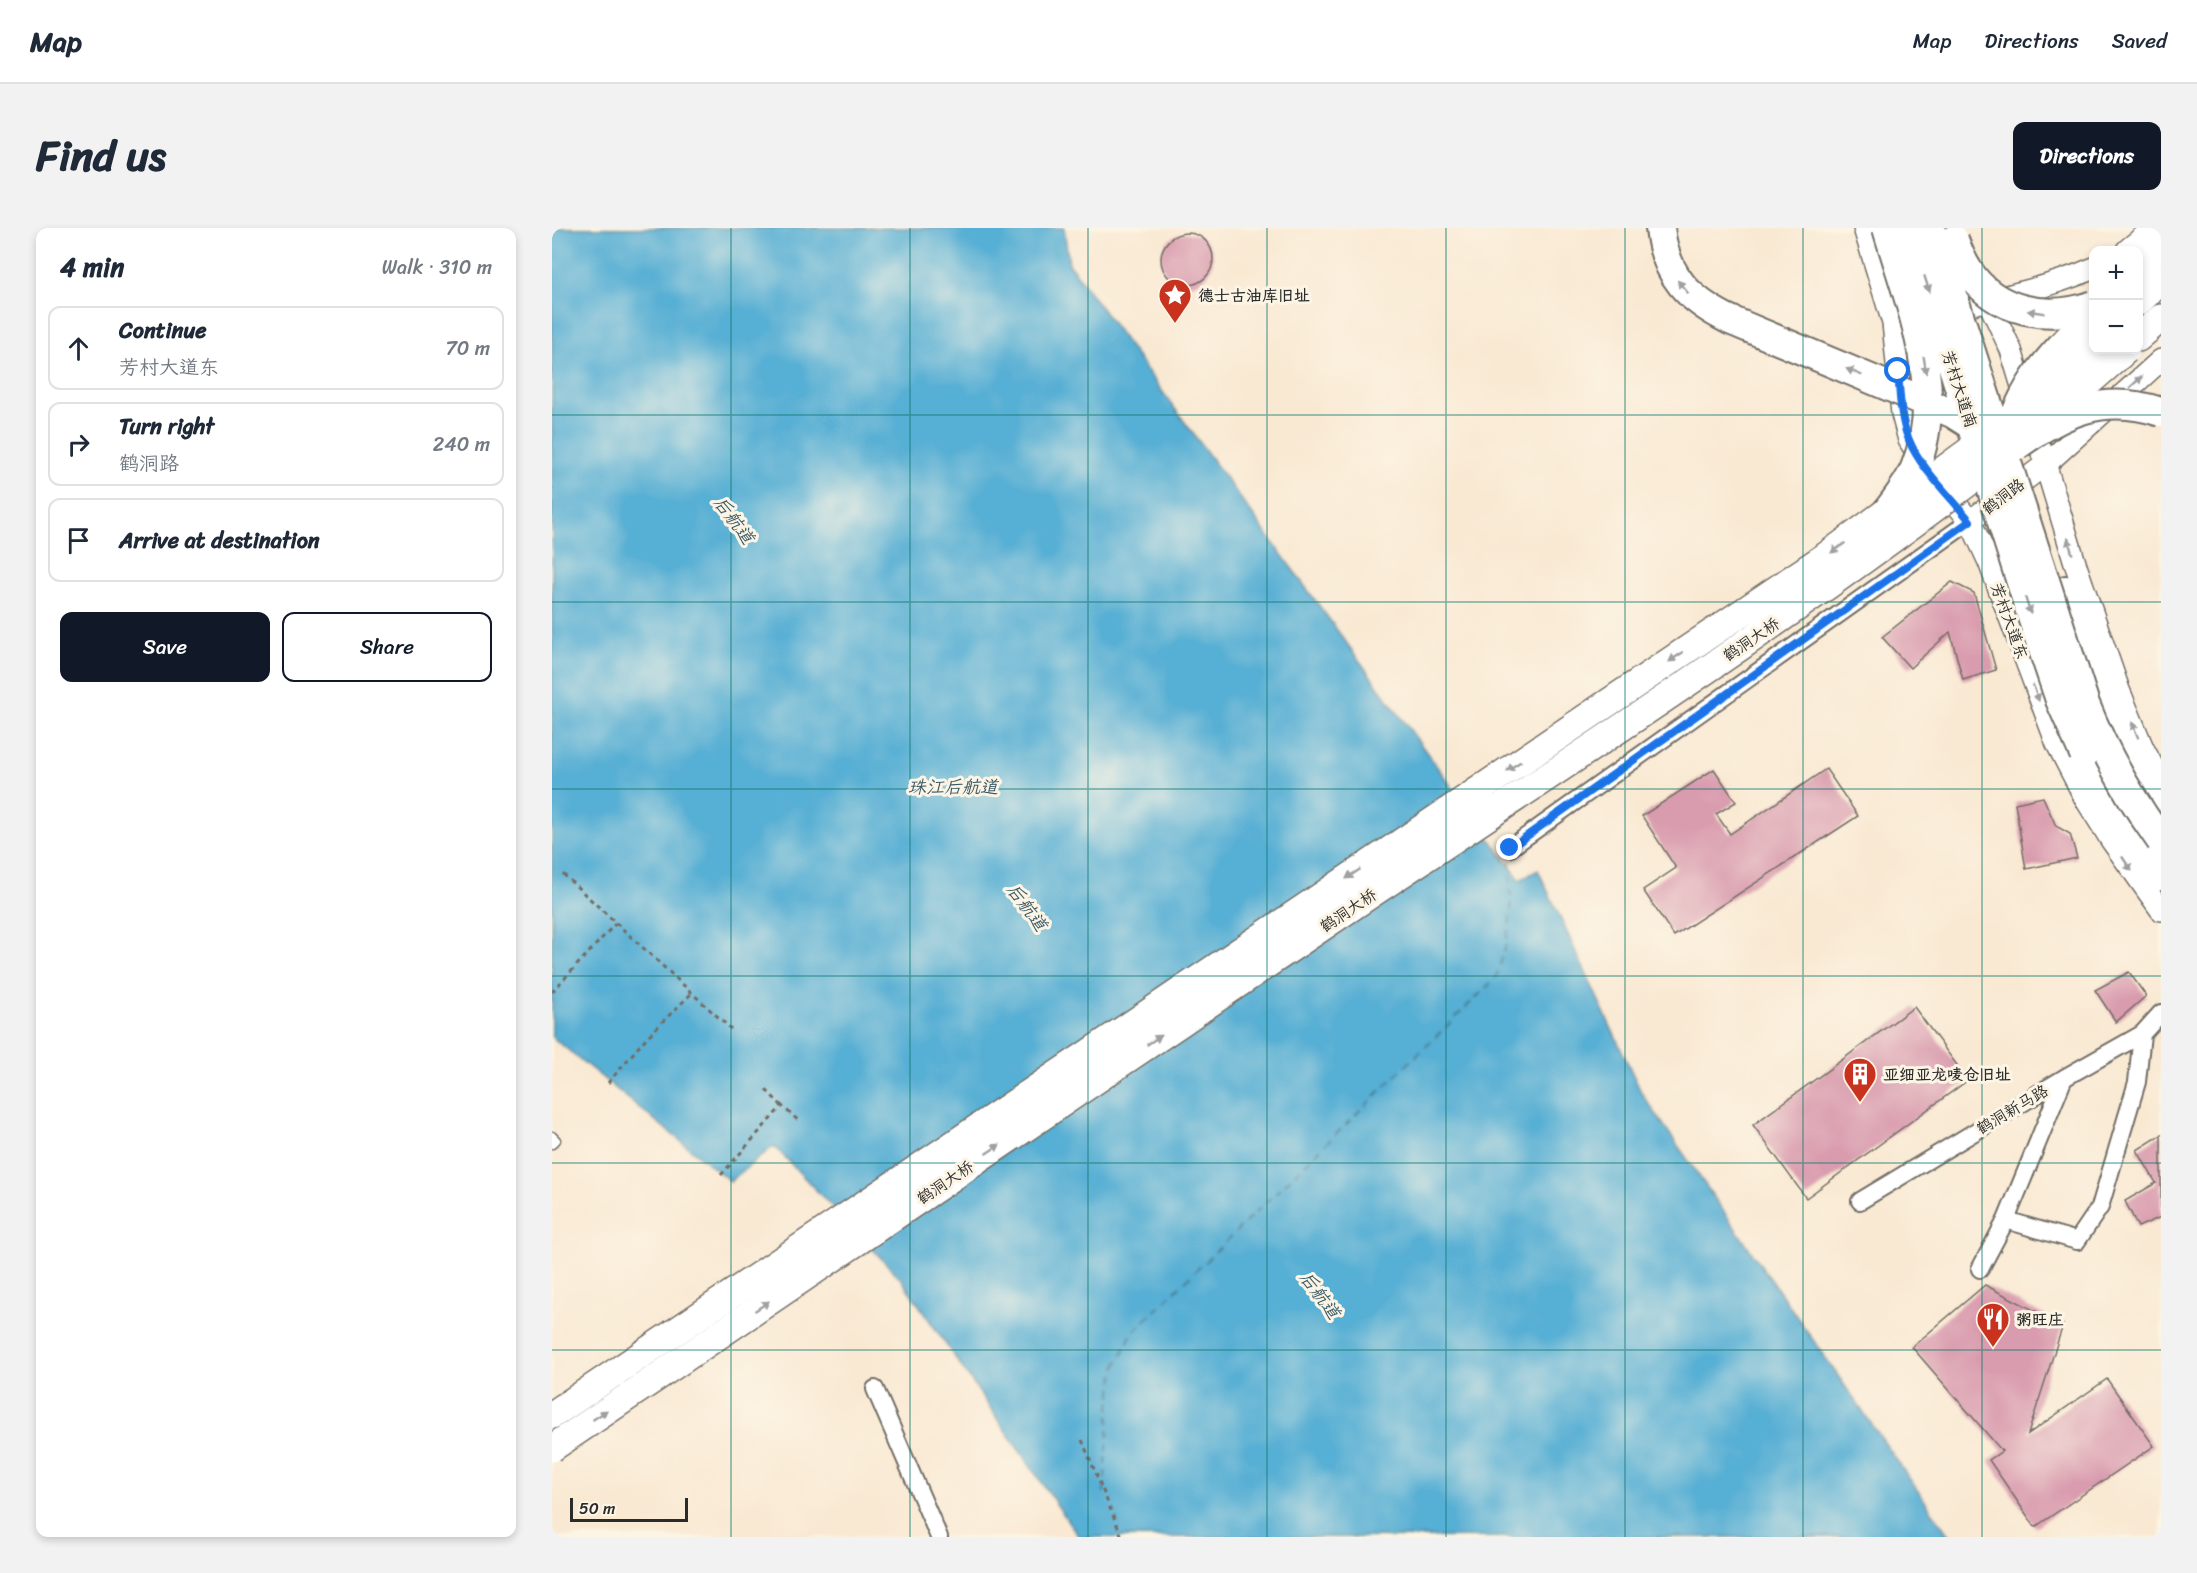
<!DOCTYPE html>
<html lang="en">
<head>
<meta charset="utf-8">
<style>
	body { margin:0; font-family:Sriracha,"LXGW WenKai TC",sans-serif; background:#f2f2f3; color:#1f2937 }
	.controls { position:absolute; right:18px; top:18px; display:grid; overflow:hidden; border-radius:12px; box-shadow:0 3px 9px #0003 }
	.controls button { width:54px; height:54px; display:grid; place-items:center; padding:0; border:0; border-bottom:2px solid #e0e1e3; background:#fff; color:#1f2937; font:30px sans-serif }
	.scale { position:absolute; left:18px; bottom:15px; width:118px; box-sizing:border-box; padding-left:6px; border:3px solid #2b2b2b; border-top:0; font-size:16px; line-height:21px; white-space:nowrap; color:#2b2b2b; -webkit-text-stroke:4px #fcf5e5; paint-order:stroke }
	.stop { position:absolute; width:18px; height:18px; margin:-14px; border:4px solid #1a73e8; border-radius:50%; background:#fff }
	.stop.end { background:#1a73e8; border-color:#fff; box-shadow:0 2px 6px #0008 }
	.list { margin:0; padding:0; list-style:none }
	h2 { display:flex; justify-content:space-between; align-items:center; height:78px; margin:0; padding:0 24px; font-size:26px }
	h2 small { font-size:20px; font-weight:400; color:#747a83 }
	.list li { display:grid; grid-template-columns:39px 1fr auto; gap:18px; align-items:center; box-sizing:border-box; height:84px; margin:0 12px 12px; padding:0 12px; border:2px solid #e0e1e3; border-radius:12px }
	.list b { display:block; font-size:22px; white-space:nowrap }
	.list p { margin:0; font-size:20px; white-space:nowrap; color:#747a83 }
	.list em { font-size:20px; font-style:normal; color:#747a83 }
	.actions { display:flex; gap:12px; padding:18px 24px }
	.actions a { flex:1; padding:14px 0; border:2px solid #111827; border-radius:12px; text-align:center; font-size:21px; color:#111827 }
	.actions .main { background:#111827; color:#fff }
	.icon { flex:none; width:33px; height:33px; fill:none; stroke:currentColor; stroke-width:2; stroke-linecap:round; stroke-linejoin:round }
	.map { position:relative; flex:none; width:1609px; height:1309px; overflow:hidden; border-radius:12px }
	header { display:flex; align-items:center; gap:36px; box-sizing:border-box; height:84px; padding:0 30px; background:#fff; border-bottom:2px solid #e0e1e3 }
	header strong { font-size:28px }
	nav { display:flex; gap:33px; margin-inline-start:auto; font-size:21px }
	.intro { display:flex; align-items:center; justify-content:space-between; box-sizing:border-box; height:144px; padding:0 36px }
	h1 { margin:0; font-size:42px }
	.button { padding:15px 27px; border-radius:12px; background:#111827; color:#fff; font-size:21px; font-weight:700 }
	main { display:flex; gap:36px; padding:0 36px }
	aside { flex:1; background:#fff; border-radius:12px; box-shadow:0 3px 9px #0003 }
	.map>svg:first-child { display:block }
</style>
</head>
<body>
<header>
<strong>Map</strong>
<nav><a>Map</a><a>Directions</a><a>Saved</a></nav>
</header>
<div class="intro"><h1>Find us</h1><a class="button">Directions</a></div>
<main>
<aside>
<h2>4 min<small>Walk · 310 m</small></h2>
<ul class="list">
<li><svg class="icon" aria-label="ahead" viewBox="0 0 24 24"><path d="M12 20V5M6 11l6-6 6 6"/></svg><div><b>Continue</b><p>芳村大道东</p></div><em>70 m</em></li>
<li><svg class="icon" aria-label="right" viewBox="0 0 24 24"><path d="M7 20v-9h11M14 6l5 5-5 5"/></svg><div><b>Turn right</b><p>鹤洞路</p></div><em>240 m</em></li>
<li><svg class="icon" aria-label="arrive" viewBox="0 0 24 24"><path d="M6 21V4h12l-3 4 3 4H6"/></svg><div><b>Arrive at destination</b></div></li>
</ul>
<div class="actions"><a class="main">Save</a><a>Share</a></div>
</aside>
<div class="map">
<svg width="1609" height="1309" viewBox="0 0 1609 1309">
	<rect width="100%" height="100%" fill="#fcf5e5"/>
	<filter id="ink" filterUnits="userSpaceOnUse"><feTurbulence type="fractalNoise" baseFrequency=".0167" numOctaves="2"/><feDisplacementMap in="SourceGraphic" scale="12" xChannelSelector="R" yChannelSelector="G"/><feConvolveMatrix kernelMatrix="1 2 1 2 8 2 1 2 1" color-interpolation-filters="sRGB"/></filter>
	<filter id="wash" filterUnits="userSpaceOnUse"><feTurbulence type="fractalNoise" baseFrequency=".008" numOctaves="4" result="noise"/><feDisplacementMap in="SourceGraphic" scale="24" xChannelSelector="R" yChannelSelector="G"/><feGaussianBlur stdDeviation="1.35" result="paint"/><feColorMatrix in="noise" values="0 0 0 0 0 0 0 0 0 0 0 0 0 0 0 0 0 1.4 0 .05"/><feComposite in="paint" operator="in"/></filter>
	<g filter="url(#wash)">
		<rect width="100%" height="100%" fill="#f9e9d3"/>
		<path fill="#57afd4" stroke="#416d80" stroke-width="1.5" d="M 0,0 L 512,0 L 517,36 L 968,652 L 986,642 L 1090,866 L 1398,1309 L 527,1309 L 349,1051 L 222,918 L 178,953 L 0,809 Z"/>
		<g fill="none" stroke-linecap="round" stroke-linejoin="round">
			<path stroke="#3a5966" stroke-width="1.5" stroke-dasharray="8 6" stroke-linecap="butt" d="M 552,1265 L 558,1179 L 563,1141 L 580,1105 L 944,750 L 954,716 L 959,684 L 958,627"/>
		</g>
		<g id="blocks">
			<path fill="#d99bae" d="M609 31a26 26 0 1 1 52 0a26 26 0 1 1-52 0Z
				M 1400,354 L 1422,365 L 1444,442 L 1411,452 L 1398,404 L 1358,440 L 1330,409 Z
				M 1162,541 L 1184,574 L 1164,586 L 1178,606 L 1274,541 L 1306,588 L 1122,708 L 1091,662 L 1124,640 L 1090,588 Z
				M 1491,569 L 1504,598 L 1518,606 L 1525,630 L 1474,641 L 1463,575 Z
				M 1577,744 L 1594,768 L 1564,794 L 1543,762 Z
				M 1362,779 L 1416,852 L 1254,970 L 1201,897 Z
				M 1609,907 L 1609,989 L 1586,999 L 1573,973 L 1604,955 L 1585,922 Z
				M 1433,1057 L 1511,1097 L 1476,1206 L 1555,1151 L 1602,1218 L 1483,1299 L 1437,1232 L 1450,1223 L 1360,1119 Z"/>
		</g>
	</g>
	<g filter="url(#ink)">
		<use href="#blocks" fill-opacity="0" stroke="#736e66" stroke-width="1.5"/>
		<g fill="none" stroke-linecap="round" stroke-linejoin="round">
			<defs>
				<path id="service" d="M 0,908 L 4,912 L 0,916"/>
				<path id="minor" d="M 958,620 L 1418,293
					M 1308,973 L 1512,850 L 1590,806 L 1609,785
					M 1454,992 L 1525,1013 L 1548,979 L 1585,854 L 1590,806
					M 1428,1041 L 1454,992 L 1512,850
					M 323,1161 L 387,1309"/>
				<path id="tertiary" d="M 1312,0 L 1341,95 L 1350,186 L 1357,212 L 1373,238 L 1418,293 L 1437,334 L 1505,516 L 1534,572 L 1559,612 L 1609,682
					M 1575,22 L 1602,0
					M 1430,60 L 1459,122 L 1524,338 L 1567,462 L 1591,520 L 1609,554
					M 1392,82 C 1443,71 1494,61 1542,40
					M 1418,293 L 1494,236 L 1609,132"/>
				<path id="primary" d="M 1586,74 L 1609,53
					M 1586,110 L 1609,90"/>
				<path id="trunk" d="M 1108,0 C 1113,48 1137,72 1178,92
					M 1586,43 L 1609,21
					M 1514,362 C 1541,443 1561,510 1609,582
					M 1532,526 C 1554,569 1581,608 1609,648"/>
			</defs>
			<use href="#service" stroke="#736e66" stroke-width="11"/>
			<use href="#minor" stroke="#736e66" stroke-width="20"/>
			<use href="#tertiary" stroke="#736e66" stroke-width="24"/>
			<use href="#primary" stroke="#736e66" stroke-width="30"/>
			<use href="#trunk" stroke="#736e66" stroke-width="32"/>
			<path stroke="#736e66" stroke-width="3" stroke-dasharray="4.5 4.5" stroke-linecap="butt" d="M 11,646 L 179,801
				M 0,764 L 64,695
				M 56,855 L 94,810 L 140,765
				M 214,862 L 230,878
				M 169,947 L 230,878 L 248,894
				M 530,1212 L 570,1309"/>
			<use href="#service" stroke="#fff" stroke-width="8"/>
			<use href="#minor" stroke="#fff" stroke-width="16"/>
			<use href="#tertiary" stroke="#fff" stroke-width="21"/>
			<use href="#primary" stroke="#fff" stroke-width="27"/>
			<use href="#trunk" stroke="#fff" stroke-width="28"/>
			<defs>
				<path id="primary-bridge" d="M 1471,179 L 1542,115
					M 1489,196 L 1574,122
					M 0,1187 L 1274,328 L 1443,204
					M 0,1220 C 273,1035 546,850 819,666 C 1032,524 1248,385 1451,228"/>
				<path id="trunk-bridge" d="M 1357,0 L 1479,386 L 1508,472 L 1532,526
					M 1379,0 L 1533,476 C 1553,526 1578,570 1609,613
					M 1402,12 C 1406,23 1410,33 1416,42 C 1443,85 1497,93 1542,77
					M 1178,92 L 1400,185 L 1427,202
					M 1464,218 C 1511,184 1551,165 1609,184
					M 1451,232 C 1462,166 1495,129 1542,86
					M 1333,286 C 1344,271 1356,257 1363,240 C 1395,163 1357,75 1335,0"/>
			</defs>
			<use href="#primary-bridge" stroke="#736e66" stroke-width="30" stroke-linecap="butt"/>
			<use href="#trunk-bridge" stroke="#736e66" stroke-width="32" stroke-linecap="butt"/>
			<use href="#primary-bridge" stroke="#fff" stroke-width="27"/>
			<use href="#trunk-bridge" stroke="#fff" stroke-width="28"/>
		</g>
		<defs><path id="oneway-solid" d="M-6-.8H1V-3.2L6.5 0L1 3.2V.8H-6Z" transform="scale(1.5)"/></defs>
		<g fill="#a0a0a0">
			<use href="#oneway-solid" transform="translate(1375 56) rotate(72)"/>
			<use href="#oneway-solid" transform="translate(1131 59) rotate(-129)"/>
			<use href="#oneway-solid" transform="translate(1484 84) rotate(-172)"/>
			<use href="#oneway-solid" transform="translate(1373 137) rotate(81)"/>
			<use href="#oneway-solid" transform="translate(1302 144) rotate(-157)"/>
			<use href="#oneway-solid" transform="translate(1584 154) rotate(-42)"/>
			<use href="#oneway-solid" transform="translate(1518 318) rotate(-106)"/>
			<use href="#oneway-solid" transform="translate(1286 320) rotate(145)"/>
			<use href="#oneway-solid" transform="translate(1476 378) rotate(72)"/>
			<use href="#oneway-solid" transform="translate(1124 429) rotate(146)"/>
			<use href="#oneway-solid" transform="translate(1484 465) rotate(70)"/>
			<use href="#oneway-solid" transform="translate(1583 502) rotate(-112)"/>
			<use href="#oneway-solid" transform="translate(962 538) rotate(146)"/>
			<use href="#oneway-solid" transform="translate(1575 636) rotate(56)"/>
			<use href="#oneway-solid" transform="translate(801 646) rotate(146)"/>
			<use href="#oneway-solid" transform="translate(602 812) rotate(-34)"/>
			<use href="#oneway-solid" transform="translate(441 921) rotate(-34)"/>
			<use href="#oneway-solid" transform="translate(210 1078) rotate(-34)"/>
			<use href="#oneway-solid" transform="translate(48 1187) rotate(-34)"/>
		</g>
	</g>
	<g fill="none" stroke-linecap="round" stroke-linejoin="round" filter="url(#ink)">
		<path stroke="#1a73e8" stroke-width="8" d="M 958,620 L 1418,293 C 1399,269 1368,240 1357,212 C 1348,191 1348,166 1346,143"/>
	</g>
	<path fill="none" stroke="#0f766e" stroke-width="1.5" stroke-opacity="0.55" d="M 179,0 L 179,1309M 358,0 L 358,1309M 536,0 L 536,1309M 715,0 L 715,1309M 894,0 L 894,1309M 1073,0 L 1073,1309M 1251,0 L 1251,1309M 1430,0 L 1430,1309M 0,187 L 1609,187M 0,374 L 1609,374M 0,561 L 1609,561M 0,748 L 1609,748M 0,935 L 1609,935M 0,1122 L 1609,1122"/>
	<defs>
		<symbol id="sight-pin" viewBox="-11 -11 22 30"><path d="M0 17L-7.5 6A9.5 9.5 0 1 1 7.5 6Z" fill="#c8321e" stroke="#fcf5e5"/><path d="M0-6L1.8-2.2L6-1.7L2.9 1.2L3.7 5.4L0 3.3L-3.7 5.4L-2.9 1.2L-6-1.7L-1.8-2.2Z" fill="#fff"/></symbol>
		<symbol id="building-pin" viewBox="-11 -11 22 30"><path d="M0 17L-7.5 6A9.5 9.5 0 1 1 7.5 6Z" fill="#c8321e" stroke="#fcf5e5"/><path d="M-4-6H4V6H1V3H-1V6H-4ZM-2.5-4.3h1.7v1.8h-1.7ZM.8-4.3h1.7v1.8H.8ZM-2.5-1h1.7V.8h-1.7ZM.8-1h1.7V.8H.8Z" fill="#fff"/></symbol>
		<symbol id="restaurant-pin" viewBox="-11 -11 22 30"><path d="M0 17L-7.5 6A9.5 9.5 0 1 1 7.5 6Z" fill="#c8321e" stroke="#fcf5e5"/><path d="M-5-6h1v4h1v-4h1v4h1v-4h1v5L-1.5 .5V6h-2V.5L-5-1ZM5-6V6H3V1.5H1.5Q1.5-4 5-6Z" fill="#fff"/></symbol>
	</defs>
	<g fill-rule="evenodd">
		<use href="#sight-pin" x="604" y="48" width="38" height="52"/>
		<use href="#building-pin" x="1289" y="827" width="38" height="52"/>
		<use href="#restaurant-pin" x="1422" y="1072" width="38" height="52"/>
	</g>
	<g text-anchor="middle" stroke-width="6" stroke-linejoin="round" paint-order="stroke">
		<g font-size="16" font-weight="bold" fill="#2b2b2b" stroke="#fcf5e5" text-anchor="start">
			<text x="646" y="73">德士古油库旧址</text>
			<text x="1331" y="852">亚细亚龙唛仓旧址</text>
			<text x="1464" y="1097">粥旺庄</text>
		</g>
		<g font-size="16" fill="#2b2b2b" stroke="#fcf5e5">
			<text transform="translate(1408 161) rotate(72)" y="6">芳村大道南</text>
			<text transform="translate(1451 268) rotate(-37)" y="6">鹤洞路</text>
			<text transform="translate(1458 393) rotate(70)" y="6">芳村大道东</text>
			<text transform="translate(1199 411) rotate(-34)" y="6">鹤洞大桥</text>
			<text transform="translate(796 682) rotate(-34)" y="6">鹤洞大桥</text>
			<text transform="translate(1460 881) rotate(-31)" y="6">鹤洞新马路</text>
			<text transform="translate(393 954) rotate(-34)" y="6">鹤洞大桥</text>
		</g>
		<g font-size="18" font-style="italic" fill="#3a5966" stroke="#fcf5e5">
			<text transform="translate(182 292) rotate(53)" y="6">后航道</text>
			<text x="401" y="565">珠江后航道</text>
			<text transform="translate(475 679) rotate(53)" y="6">后航道</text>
			<text transform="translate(768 1067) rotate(53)" y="6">后航道</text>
		</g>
	</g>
</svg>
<div class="controls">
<button>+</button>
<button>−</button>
</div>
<div class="scale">50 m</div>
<div class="stop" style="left:1346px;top:143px"></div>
<div class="stop end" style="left:958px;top:620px"></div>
</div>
</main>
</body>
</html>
